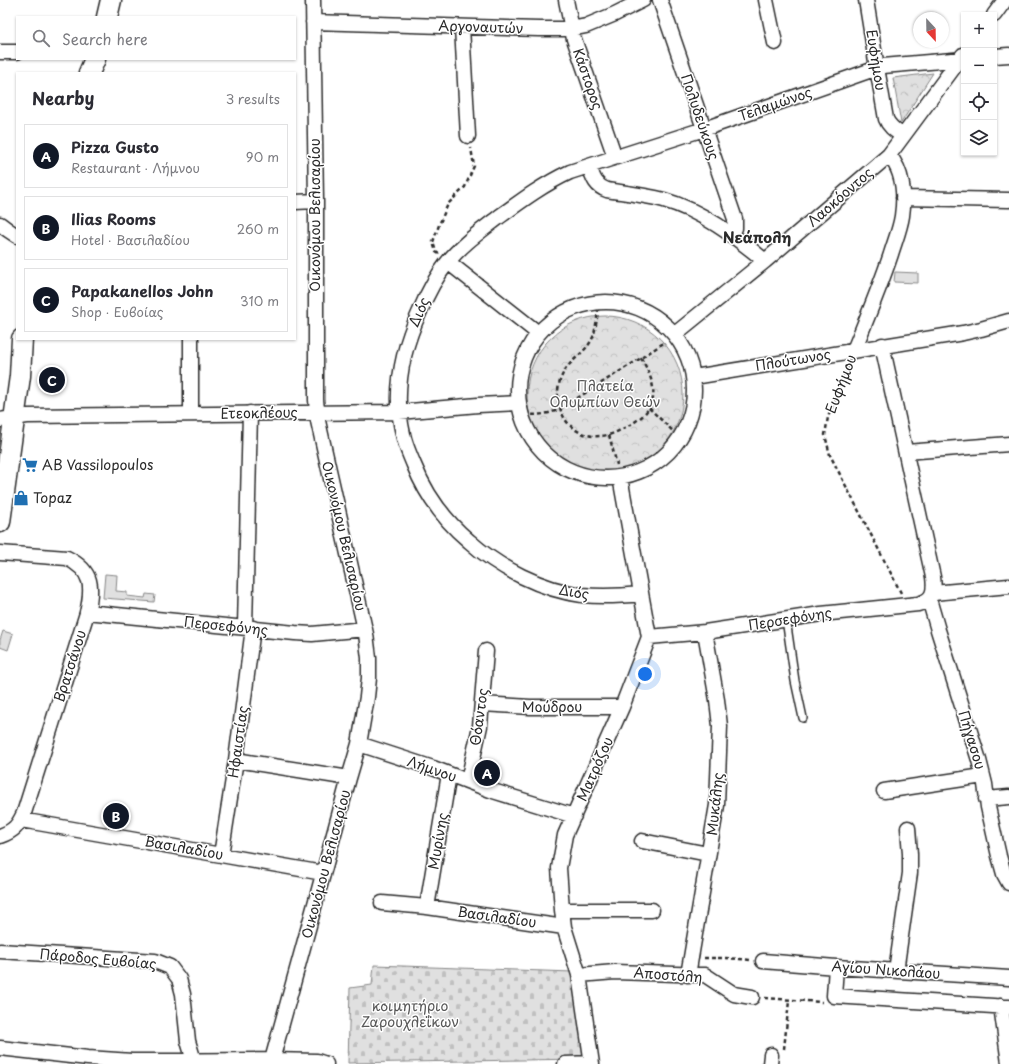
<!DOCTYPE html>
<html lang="en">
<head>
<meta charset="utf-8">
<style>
	body { margin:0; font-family:"Playpen Sans",sans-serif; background:#f7f7f7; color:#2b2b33 }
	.controls { position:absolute; right:12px; top:12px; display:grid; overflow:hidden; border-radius:0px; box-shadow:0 1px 3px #0004 }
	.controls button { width:36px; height:36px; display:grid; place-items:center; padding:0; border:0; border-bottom:1px solid #e1e1e2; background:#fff; color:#2b2b33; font:20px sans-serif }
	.compass { position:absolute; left:913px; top:12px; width:36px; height:36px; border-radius:50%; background:#fff; box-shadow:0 1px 3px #0004; rotate:158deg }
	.you { position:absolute; left:645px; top:674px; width:14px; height:14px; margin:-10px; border:3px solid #fff; border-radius:50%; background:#1a73e8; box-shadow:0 0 0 6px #1a73e833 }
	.badge { display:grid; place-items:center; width:26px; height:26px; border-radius:50%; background:#111827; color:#fff; font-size:13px; font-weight:700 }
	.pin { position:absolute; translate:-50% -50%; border:2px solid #fff; box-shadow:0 1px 4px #0006 }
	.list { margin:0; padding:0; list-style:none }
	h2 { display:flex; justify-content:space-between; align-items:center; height:52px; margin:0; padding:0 16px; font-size:17px }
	h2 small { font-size:13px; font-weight:400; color:#7c7c81 }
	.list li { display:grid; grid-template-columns:26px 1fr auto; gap:12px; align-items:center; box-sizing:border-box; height:64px; margin:0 8px 8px; padding:0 8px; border:1px solid #e1e1e2; border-radius:0px }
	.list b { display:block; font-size:15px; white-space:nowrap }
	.list p { margin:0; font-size:13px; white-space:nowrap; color:#7c7c81 }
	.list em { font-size:13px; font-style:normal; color:#7c7c81 }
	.icon { flex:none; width:22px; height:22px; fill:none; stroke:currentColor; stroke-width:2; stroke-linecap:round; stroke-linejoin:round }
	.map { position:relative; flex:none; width:1009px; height:1064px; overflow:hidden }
	.search { position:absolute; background:#fff; box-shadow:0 1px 3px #0004; left:16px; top:16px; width:280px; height:44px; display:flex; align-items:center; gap:10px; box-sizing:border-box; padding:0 14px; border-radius:0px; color:#7c7c81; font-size:15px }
	.panel { position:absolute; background:#fff; box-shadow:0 1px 3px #0004; left:16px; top:72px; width:280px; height:268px; border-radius:0px }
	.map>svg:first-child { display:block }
</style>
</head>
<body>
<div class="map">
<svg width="1009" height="1064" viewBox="0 0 1009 1064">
	<defs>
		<pattern id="cemetery-stones" width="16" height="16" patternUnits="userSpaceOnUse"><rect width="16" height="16" fill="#e0e0e0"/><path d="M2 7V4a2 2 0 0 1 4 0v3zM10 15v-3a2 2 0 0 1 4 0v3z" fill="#c0c0c0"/></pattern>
		<pattern id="park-crowns" width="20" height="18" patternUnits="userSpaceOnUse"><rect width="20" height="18" fill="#e0e0e0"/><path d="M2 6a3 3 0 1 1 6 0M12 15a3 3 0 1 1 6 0" fill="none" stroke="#c0c0c0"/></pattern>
	</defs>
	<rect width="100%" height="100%" fill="#fff"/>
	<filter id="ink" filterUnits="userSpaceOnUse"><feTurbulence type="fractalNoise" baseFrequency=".025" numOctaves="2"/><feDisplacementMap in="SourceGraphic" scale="8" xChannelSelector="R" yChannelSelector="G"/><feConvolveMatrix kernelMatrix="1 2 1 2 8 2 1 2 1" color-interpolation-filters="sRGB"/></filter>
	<g filter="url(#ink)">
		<path fill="#e0e0e0" stroke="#868686" d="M 895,272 L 918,273 L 918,283 L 894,282 Z
			M 105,574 L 117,575 L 116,591 L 127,592 L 127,596 L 145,598 L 146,594 L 155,595 L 154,602 L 103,598 Z
			M 3,631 L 13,634 L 8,650 L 0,647 L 0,640 Z"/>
		<path fill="url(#cemetery-stones)" stroke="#868686" d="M 374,965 L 573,972 L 586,1055 L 581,1059 L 348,1063 L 350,988 L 372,985 Z"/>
		<path fill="url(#park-crowns)" stroke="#868686" d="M 933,73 L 901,123 L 893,78 Z
			M527 394a78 78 0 1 1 156 0a78 78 0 1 1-156 0Z"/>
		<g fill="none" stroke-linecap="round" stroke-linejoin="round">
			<defs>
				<path id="lane" d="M 786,619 L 795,681 L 803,718"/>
				<path id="street" d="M 566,0 L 574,39 L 615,157
					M 660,0 L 735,219 L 735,228 L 732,235
					M 766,0 L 775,43
					M 866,0 L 877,68 L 886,119 C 889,127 896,131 903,136
					M 994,15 L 1005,0
					M 313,22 L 539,29 L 571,29 L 586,26 L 615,14 L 643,0
					M 462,27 L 468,136
					M 0,52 L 17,52
					M 994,56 L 1009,55
					M 589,166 C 593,177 595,186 607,190 C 626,193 645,195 664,200 C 702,211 735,236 765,261
					M 903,198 L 1009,200
					M 295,202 L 316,201
					M 0,224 L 8,230 L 17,236
					M 448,262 L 538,333
					M518 390a88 88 0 1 1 176 0a88 88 0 1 1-176 0Z
					M 675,334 L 765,261 L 889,155 L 963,55
					M 854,350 C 867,318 880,287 891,254 C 895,241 900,229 902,216 C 905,195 903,171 889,155
					M 694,377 L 963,333 L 981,329 L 1009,321
					M 191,414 L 191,339
					M 0,420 L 27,416 L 399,412 L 478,405 L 518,403
					M 906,452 L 1009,444
					M 0,553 L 67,558 C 93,571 93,587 87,613 L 24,813 C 18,826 14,831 0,836
					M 933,593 L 1009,586
					M 641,594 C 621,596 602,597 582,595 C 542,590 499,568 469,541 C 444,520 426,495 414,465 C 410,455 405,445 403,434 C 393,392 402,350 420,311 C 427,294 436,277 447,263 C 461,245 481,231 499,217 C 521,201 544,184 570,172 L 704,129 L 883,66 L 964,59
					M 929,599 L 938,630 L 979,760 L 985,784 L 988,807 L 999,856 L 1004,874 L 1009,883
					M 87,612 L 295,633 L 312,634 L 365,629
					M 245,627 L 250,413
					M 649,637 L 705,632 L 821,614 L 918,604 C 933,600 935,592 933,577 L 882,345
					M 482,704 L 530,707 L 622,707
					M 359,744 L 433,768 L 493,791 L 574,816
					M 236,760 L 349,778
					M 468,781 L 480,726 L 486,651
					M 884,791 L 983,776
					M 986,799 L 1009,797
					M 21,820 L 221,855 L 323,873
					M 642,841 L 708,854
					M 221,855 L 236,760 L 253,628
					M 382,903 L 427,907 L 564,927
					M 427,907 L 449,774
					M 562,910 L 652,910
					M 0,951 L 155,961 L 170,967 L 179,979 L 183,994 L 188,1041 L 195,1064
					M 763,961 L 836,967 L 1009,978
					M 836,967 L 834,996 L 1009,1007
					M 896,971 L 910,873 L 910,854 L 908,828
					M 579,975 L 615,972 L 705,975 L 734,994 L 752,997
					M 688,975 L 717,805 L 720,726 L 717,700 L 705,632
					M 1001,1006 L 1009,1063
					M 0,1048 L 88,1058 L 132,1061 L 272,1060 L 317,1061 L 326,1064
					M 272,1060 L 318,893 L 349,778 L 359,744 L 367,697 L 369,678 L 369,658 L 366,634 L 318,421 L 316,400 L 316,201 L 313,0
					M 565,1064 L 592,1063
					M 592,1064 L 579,975 L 564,927 L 562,910 L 559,868 L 565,835 L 622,707 L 649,637 L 620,477
					M 770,1064 L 771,1055"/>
				<path id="secondary" d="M 107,17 L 111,0
					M 89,73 L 95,59
					M 0,522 L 20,376 L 22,339"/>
			</defs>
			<use href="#lane" stroke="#2b2b2b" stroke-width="10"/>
			<use href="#street" stroke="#2b2b2b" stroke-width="17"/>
			<use href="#secondary" stroke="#2b2b2b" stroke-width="23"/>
			<path stroke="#2b2b2b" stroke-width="2.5" stroke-dasharray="4 3" stroke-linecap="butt" d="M 439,254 L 436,252 L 433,242 L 439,225 L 448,204 L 465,187 L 474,166 L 471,148
				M 599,301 C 598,311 596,329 593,337 C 588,349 577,356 569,365 C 559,376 555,393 560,408 C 566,429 586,440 607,435 C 613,434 619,431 624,428 C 636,422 650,413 653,398 C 655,384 648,370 641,358
				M 848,366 L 828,417 L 825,435 L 830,455 L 901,593
				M 649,408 L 680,438
				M 525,414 C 537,416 549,414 560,409 L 641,358 L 665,342
				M 609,435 L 617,465
				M 704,958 L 726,958 L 751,960
				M 765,998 L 822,1002
				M 784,1049 L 789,1001"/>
			<use href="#lane" stroke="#fff" stroke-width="7"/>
			<use href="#street" stroke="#fff" stroke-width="14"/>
			<use href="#secondary" stroke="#fff" stroke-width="20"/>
		</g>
	</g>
	<defs>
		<symbol id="supermarket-bare" viewBox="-9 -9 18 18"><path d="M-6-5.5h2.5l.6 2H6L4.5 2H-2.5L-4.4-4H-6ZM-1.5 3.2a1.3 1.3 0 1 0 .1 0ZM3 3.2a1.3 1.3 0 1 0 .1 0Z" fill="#1f6fb2" stroke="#fff" stroke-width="2.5" paint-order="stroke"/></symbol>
		<symbol id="shop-bare" viewBox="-9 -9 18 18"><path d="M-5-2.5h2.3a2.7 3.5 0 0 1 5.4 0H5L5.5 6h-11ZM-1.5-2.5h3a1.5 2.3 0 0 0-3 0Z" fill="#1f6fb2" stroke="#fff" stroke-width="2.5" paint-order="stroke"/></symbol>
	</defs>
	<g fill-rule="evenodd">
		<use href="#supermarket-bare" x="19" y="454" width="22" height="22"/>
		<use href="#shop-bare" x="10" y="487" width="22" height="22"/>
	</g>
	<g text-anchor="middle" stroke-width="3" stroke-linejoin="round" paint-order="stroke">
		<g font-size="14" fill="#2b2b2b" stroke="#fff">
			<text transform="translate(481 27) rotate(2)" y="5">Αργοναυτών</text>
			<text transform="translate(876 60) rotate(81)" y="5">Ευφήμου</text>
			<text transform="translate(588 79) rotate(71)" y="5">Κάστορος</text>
			<text transform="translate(775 104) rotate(-19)" y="5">Τελαμώνος</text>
			<text transform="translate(700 117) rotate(71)" y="5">Πολυδεύκους</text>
			<text transform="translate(840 197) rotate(-41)" y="5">Λαοκόοντος</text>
			<text transform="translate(315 215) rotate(-90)" y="5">Οικονόμου Βελισαρίου</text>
			<text transform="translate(419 312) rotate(-66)" y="5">Διός</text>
			<text transform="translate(793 360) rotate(-9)" y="5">Πλούτωνος</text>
			<text transform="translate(841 384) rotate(-69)" y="5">Ευφήμου</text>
			<text transform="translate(259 413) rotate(-1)" y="5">Ετεοκλέους</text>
			<text transform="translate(344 536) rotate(77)" y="5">Οικονόμου Βελισαρίου</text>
			<text transform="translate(574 592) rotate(10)" y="5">Διός</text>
			<text transform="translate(790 619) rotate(-9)" y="5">Περσεφόνης</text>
			<text transform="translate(226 626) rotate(6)" y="5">Περσεφόνης</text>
			<text transform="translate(70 666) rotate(-72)" y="5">Βρατσάνου</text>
			<text x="552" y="712">Μούδρου</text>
			<text transform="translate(479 717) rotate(-82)" y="5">Θόαντος</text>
			<text transform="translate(972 740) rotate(73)" y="5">Πήγασου</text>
			<text transform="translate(238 742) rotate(-82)" y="5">Ηφαιστίας</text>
			<text transform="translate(432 769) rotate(19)" y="5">Λήμνου</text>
			<text transform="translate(595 769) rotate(-66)" y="5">Ματρόζου</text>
			<text transform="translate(715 804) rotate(-84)" y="5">Μυκάλης</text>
			<text transform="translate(438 841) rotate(-80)" y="5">Μυρίνης</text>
			<text transform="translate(184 848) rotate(10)" y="5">Βασιλαδίου</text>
			<text transform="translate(326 864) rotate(-75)" y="5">Οικονόμου Βελισαρίου</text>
			<text transform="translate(497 917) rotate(8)" y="5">Βασιλαδίου</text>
			<text transform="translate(98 959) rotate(5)" y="5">Πάροδος Ευβοίας</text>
			<text transform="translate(886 970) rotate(4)" y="5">Αγίου Νικολάου</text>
			<text transform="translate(668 975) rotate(4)" y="5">Αποστόλη</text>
		</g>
		<g font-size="14" fill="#585858" stroke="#fff">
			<text x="605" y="391">Πλατεία<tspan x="605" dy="16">Ολυμπίων Θεών</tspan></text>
			<text x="410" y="1011">κοιμητήριο<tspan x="410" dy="16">Ζαρουχλεΐκων</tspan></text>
		</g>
		<g font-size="14" fill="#2b2b2b" stroke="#fff" text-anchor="start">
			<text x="42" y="470">AB Vassilopoulos</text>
			<text x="33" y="503">Topaz</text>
		</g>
		<g font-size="15" font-weight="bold" fill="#2b2b2b" stroke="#fff">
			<text x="757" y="243">Νεάπολη</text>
		</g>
	</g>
</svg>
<div class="controls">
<button>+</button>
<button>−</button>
<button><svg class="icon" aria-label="locate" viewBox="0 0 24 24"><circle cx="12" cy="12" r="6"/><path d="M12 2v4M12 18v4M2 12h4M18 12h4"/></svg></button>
<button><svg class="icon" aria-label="layers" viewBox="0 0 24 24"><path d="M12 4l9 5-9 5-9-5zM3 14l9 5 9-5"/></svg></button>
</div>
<svg class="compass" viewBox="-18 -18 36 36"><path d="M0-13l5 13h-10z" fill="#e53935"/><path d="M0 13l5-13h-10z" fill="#7c7c81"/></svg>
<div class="you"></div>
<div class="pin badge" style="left:487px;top:773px">A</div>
<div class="pin badge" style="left:116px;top:816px">B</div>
<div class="pin badge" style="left:52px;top:380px">C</div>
<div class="search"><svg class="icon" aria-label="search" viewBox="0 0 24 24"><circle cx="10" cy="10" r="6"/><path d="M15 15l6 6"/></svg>Search here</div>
<section class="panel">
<h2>Nearby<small>3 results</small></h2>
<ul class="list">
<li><span class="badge">A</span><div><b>Pizza Gusto</b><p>Restaurant · Λήμνου</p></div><em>90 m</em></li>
<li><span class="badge">B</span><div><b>Ilias Rooms</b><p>Hotel · Βασιλαδίου</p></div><em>260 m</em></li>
<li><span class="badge">C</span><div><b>Papakanellos John</b><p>Shop · Ευβοίας</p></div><em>310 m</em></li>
</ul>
</section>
</div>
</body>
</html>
